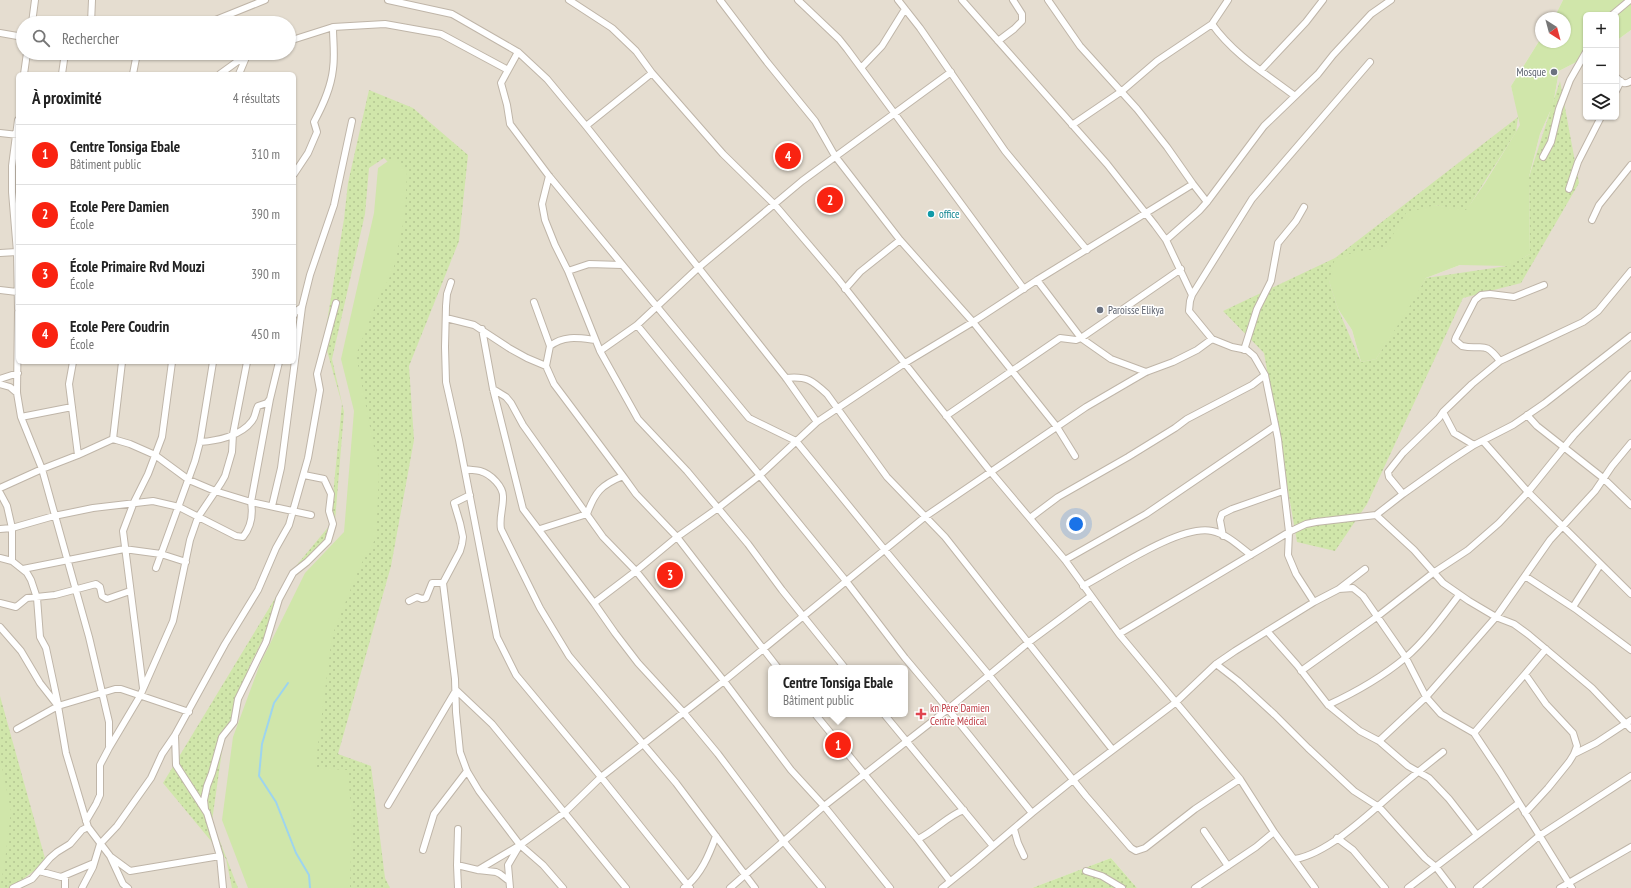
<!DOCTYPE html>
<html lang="fr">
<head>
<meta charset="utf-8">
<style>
	body { margin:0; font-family:"PT Sans Narrow",sans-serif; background:#f2f2f2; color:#222 }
	.controls { position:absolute; right:12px; top:12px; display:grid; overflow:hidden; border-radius:6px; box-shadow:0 1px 3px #0004 }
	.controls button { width:36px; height:36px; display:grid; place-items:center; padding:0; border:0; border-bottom:1px solid #e0e0e0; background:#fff; color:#222; font:20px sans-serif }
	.compass { position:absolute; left:1535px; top:12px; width:36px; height:36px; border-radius:50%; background:#fff; box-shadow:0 1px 3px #0004; rotate:144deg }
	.you { position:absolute; left:1076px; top:524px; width:14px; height:14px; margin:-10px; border:3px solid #fff; border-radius:50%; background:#1a73e8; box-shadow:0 0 0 6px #1a73e833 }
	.badge { display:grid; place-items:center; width:26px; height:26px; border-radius:50%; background:#f92311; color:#fff; font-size:13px; font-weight:700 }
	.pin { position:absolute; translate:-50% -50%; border:2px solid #fff; box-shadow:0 1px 4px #0006 }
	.popup { position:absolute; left:768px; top:665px; width:140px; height:52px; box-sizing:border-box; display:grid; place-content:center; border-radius:6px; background:#fff; filter:drop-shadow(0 1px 3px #0005); font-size:13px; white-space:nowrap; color:#767676 }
	.popup b { font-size:15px; color:#222 }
	.popup::after { content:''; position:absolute; left:50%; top:100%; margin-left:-8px; border:8px solid transparent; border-top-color:#fff }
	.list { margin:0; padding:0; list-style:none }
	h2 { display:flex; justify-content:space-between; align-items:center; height:52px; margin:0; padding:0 16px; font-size:17px }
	h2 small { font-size:13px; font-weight:400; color:#767676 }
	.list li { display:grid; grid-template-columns:26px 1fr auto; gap:12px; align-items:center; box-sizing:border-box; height:60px; padding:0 16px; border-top:1px solid #e0e0e0 }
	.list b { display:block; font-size:15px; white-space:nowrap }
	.list p { margin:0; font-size:13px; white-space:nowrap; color:#767676 }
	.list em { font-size:13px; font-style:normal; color:#767676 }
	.icon { flex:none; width:22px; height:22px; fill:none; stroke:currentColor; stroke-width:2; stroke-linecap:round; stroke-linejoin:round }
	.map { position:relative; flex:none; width:1631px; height:888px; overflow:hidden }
	.search { position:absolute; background:#fff; box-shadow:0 1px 3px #0004; left:16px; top:16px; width:280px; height:44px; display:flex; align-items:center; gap:10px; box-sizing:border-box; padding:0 14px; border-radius:22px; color:#767676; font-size:15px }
	.panel { position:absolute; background:#fff; box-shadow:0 1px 3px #0004; left:16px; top:72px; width:280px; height:292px; border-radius:6px }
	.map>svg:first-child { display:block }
</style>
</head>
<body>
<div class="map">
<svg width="1631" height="888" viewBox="0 0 1631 888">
	<defs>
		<pattern id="grass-dots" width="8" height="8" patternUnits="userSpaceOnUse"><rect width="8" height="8" fill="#d0e6aa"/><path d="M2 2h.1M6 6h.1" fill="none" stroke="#b4c693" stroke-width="1.8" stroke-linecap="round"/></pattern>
	</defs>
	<rect width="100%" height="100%" fill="#f1ece2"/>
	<path fill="#e5ddd0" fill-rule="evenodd" d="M 0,0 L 1563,0 L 1554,18 L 1541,18 L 1541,38 L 1511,86 L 1521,124 L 1485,183 L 1466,211 L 1338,309 L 1352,330 L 1361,362 L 1426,278 L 1460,265 L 1483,264 L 1530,254 L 1529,177 L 1540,134 L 1553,105 L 1559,71 L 1586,57 L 1586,117 L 1616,117 L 1616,41 L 1631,30 L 1631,888 L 1137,888 L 1111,858 L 1032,888 L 0,888 ZM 23,23 L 289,23 L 289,53 L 23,53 ZM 18,74 L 294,74 L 294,362 L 18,362 ZM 771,668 L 905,668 L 905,714 L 771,714 Z"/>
	<path fill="url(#grass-dots)" d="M 1560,81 L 1579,183 L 1521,283 L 1463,298 L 1367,504 L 1335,551 L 1297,542 L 1264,353 L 1223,311 L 1335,258 L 1518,117 L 1516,132 L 1466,211 L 1435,205 L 1385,248 L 1329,281 L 1338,309 L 1361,362 L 1376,359 L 1426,278 L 1507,266 L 1530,254 L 1529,177 Z
		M 369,90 L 413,108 L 468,155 L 459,241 L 409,366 L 414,440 L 391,566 L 338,754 L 371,766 L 385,878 L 390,888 L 340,888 L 306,769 L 314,702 L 369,474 L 346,355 L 397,171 L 384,158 L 369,168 L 365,214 L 332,359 L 344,412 L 334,533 L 296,573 L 250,665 L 224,737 L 212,821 L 238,888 L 232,888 L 226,859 L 163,783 L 291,572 L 330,525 L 342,404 L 324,340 L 344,219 L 348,183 Z
		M 0,696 L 46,862 L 11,888 L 0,888 Z
		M 1111,858 L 1137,888 L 1032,888 Z"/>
	<path fill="#d0e6aa" d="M 1563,0 L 1631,0 L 1631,30 L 1616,41 L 1616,15 L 1586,15 L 1586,57 L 1559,71 L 1553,105 L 1540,134 L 1529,177 L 1530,254 L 1508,266 L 1460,265 L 1426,278 L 1407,311 L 1376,359 L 1361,362 L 1352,330 L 1338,309 L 1329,281 L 1335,258 L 1360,251 L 1385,248 L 1406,213 L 1435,205 L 1466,210 L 1485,183 L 1520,125 L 1511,86 L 1541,38 L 1541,42 L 1565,42 L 1565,18 L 1554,18 Z
		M 394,157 L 407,171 L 405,215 L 393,271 L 378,299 L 356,355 L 379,473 L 376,538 L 360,566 L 332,636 L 315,768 L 347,770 L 352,813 L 350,888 L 248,888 L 222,820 L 233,737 L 260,664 L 305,573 L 344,532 L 354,411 L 341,359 L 374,213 L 378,168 Z
		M 0,757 L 11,811 L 5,861 L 0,888 Z"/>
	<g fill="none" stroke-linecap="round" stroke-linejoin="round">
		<path stroke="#9dd4ef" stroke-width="2" d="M 288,683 L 274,703 L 262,744 L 259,776 L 276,802 L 296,853 L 309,875 L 310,888"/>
		<defs>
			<path id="minor" d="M 388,0 L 452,14 L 518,52 L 547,79 L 586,126 L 786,378 L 817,422
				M 569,0 L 612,28 L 636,51 L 652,73 L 723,154 L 775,205 L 838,279 L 990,471 L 1065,560 L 1119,634 L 1240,779 L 1274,832 L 1315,888
				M 720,0 L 767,62 L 815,121 L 835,156 L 900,240 L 973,322 L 1057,427 L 1075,456
				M 798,0 L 839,39 L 847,49 L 1024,289
				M 898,0 L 920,28 L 1005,151 L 1087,250
				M 962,0 L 1107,164 L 1155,225 L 1166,240 L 1192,295 L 1190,301 L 1189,311 L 1212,339
				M 1048,0 L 1080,46 L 1137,109 L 1167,147 L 1193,184 L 1207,202
				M 1612,15 L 1630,0
				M 32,23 L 35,0
				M 91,23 L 92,0
				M 208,23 L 265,0
				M 1212,24 C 1233,54 1266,74 1295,96
				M 0,33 L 23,37
				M 289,41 L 333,27 L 385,24 L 441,34 L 508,70
				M 998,41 L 1014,29 L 1022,21 L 1022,14 L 1013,0
				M 518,52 L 501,83 L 507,105 L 510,124 L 549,176 L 749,418 L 796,441 L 884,549 L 989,675 L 1086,796 L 1131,848 L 1136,851 L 1145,848 L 1195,809 L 1240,779
				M 861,68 L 882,46 L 905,9
				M 1261,70 L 1306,22 L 1323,0
				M 24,74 L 27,53
				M 62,74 L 65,53
				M 133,74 L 137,53
				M 220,74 L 249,53
				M 239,74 L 247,55
				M 1616,77 C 1621,82 1624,86 1631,81
				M 1616,91 L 1621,81
				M 18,120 L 12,166 L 12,192 L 17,252 L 18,309
				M 1072,125 L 1122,91 L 1157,61 L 1212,24 L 1228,0
				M 586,126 L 652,73
				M 0,133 L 18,135
				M 1543,157 L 1551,142 L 1559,109 L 1570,80 L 1586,52
				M 294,174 L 308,153 L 317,132 L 314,122 C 323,105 331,88 333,69 C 335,55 333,41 333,27
				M 549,176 L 542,204 L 545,220 L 555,245 L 568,271 L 600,351 L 638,419 L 687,471 L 748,544 L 782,590 L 845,668
				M 1569,189 L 1578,162 L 1601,117
				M 1592,220 L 1599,205 L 1631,165
				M 1166,240 L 1199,211 L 1207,202 L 1264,126 L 1318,74 L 1333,55 L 1371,14 L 1391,0
				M 0,253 L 17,252
				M 568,271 L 589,264 L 622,265
				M 1037,280 L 1081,338 L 1111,359 L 1146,372
				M 451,282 L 447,294 L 446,306 L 445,347 L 446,382 L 459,440 L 497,637 L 516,675 L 601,777 L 690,888
				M 845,289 L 860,272 L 900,240
				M 0,290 L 17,292
				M 1192,295 L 1252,199 L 1370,62
				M 534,302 L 550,346 L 546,366 L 554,384 L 623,476 L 636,494 L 677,537 L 778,668
				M 18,312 L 17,393 L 21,417 L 42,469 L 89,637 L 109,722 L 109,746
				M 294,315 L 295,312 L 302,307
				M 446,318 L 474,325 L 509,348 L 527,358 L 546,366
				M 637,325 L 846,581 L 905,658 L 948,709 L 1032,813
				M 482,329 L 493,389 L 523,509 L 594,603 L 615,633 L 638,663 L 684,713 L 718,754 L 784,842 L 822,888
				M 1631,336 L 1545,403 L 1513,425 L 1474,445 L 1448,462 L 1403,494 L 1376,515 L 1414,550 L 1443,583 L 1469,601 L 1496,617 L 1514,624 L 1529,635 L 1592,688 L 1631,729
				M 550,346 C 564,335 579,338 595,340
				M 1244,350 L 1257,309 L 1271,281 L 1278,243 L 1296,221 L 1304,207
				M 600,351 L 637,325 L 698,268 L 802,181 L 951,72
				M 1500,361 L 1583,322 L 1598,311 L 1631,271
				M 73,362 L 69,384 L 78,455
				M 786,378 C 807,376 812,380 827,394 L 887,477 L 945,537 L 1112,749
				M 0,379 L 18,373
				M 0,384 L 10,387 L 17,393
				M 493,389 L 506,397 L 511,403 L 523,425 L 603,537 L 636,571 L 724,681 L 791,770 L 824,806 L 890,888
				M 1527,415 L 1537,426 L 1603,478 L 1631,505
				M 946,416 L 1060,338 L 1076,340 L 1081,338 L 1181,269
				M 21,417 L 72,407
				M 113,439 L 122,362
				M 1483,441 L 1528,492 L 1631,594
				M 200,442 C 217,441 241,436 252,421 C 256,416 255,411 258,406 L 267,403 L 270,399 L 279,362
				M 1474,445 L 1454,433 L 1443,412 L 1472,384 L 1500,361 C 1483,339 1483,351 1462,346 L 1455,340 L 1456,337 L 1475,300 L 1481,295 L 1490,294 L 1514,297 L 1544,285
				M 465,469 C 470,470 476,470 480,471 C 491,474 504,487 503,498 C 503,509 499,518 501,529 L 540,608 L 569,656 L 676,783 L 755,888
				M 0,488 L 42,469 L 78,455 L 113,439 L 130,444 L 155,455 L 189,480 L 215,491 L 251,502 L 311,515
				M 0,493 L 7,506 L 12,528 L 12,561
				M 1403,494 L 1389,477 L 1388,472 L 1403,453 L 1439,418 L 1443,412
				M 470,495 L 454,503 L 460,523 L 463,537 L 462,544 L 460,551 L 443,583 L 455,679 L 456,712 L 460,752 L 467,771 L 479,791 L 520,845 L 543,865 L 563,888
				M 272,506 L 281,468 L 302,307 L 310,275 L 334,205 L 352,121
				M 1030,518 L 1058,497 L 1128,457 L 1175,428 L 1187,419 L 1252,385 L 1265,375
				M 0,529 L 12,528 L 54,516 L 93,508 L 153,501 L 179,507 L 236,536 L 243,537 C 251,527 253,514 251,502 L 270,399
				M 540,529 L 587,514 C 595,492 601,485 623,476
				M 1223,536 L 1220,520 L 1222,514 L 1232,509 L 1283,491
				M 0,558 L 12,561 L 27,573 L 31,580 L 37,598 L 40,637 L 46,648 L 58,704
				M 1065,560 L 1146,514 L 1275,426
				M 156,568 L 195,461 L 200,442 L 213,362
				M 23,569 L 124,549 L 161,554 L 186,562
				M 1525,576 L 1577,610 L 1631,650
				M 1083,586 C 1112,571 1180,524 1212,531 C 1227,534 1239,546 1251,555
				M 1339,589 L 1365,569
				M 409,601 L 417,597 L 422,599 L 426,598 L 432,583 L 443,583
				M 0,603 L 16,607 L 27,598 L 55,595 L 96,584 L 100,587 L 102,596 L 107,599 L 130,591
				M 594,603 L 636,571 L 677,537 L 718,508 L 759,476 L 817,422 L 905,363 L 973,322 L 1037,280 L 1193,184
				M 1573,607 L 1600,565
				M 0,627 L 21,651 L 40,683 L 58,706 L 66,753 L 88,827 L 110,856 L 123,884 L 128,888
				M 1267,631 L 1297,665 L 1328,705 L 1360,731 L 1379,741 L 1408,766 L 1429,778 L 1449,799 L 1477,835
				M 1119,634 L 1289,532 L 1306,524 L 1316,522 L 1376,515
				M 1216,664 L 1238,681 L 1275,715 L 1308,748 L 1354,791 L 1379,807 L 1425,858 L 1436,867 L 1452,888
				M 1301,671 L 1378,616 L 1433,573 L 1468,550 L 1499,523 L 1528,492 L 1574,435 L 1631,375
				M 143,688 L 123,531 L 134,502 L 148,474 L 162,437 L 172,362
				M 1328,705 C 1356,692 1381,678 1405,658 C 1424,642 1444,615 1459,595
				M 815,714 L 916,837 L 950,881
				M 884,714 L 993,846
				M 17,729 L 58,706 L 115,689 L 121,689 L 189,712
				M 1474,733 L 1525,674
				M 1379,741 L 1426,697 L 1496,617 L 1550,540 L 1595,491 L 1612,466 L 1631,443
				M 1574,754 L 1596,743 L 1631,720
				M 388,805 L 456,690 L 492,724 L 626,888
				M 205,809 L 204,800 L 207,786 L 212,773 L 222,737 L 234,722 L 238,699 L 266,642 L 279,599 L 293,573 L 307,562 L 328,541 L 333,524 L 329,511 L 331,494 L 324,479 L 304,475
				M 1525,813 L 1548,788 L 1569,762 L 1574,754 L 1577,746 L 1573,733 L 1546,704 L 1525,674 L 1546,649
				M 86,821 L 96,804 L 100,795 L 100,765 L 109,748 L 140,696 L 173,621 L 190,540 L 198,517 L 221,483 L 225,476 L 232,452 L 233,434 L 247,362
				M 458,829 L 457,865 L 458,888
				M 1014,829 L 1018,843 L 1024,856
				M 1204,831 L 1228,866
				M 1337,838 L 1353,850 L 1385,888
				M 918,839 C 935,831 947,816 964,810
				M 423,850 L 434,814 L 467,771
				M 220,856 L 207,813 L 176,765 L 175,735 L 225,644 L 258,590 L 276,548 L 289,525 L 308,458 L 320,390 L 317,374 L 336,303
				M 111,857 L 130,871 L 220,856 L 223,888
				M 1295,859 C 1330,853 1373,810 1400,787 C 1414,775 1429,763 1443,752
				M 457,865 L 478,870 L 496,872 L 500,874 L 509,881
				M 478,870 L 520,845 L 564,813 L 601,777 L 724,681 L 926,516 L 1086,407 L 1146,372 L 1173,362 L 1197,350 L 1212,339 L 1232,347 L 1247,350 L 1254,356 L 1265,375 L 1278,439 L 1289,532 L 1288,555 L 1296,574 L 1314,602
				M 39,871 L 61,877 L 94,863
				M 1086,871 L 1102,876 L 1122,888
				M 13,888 L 32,879 L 50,858 L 57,852 L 70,844 L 82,830 L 88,827
				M 65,888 L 65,876
				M 82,888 L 93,867 L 100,844 L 117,826 L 151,778 L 162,754 L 175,735
				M 510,888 L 508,865 L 518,848
				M 684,888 C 701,875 709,855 716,836
				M 730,888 L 824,806 L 948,709 L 1029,642 L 1091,596
				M 942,888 L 972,864 L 1032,813 L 1073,780 L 1175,703 L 1216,664 L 1235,651 L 1314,602 L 1339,589 L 1353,588 L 1363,596 L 1406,658 L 1426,697 L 1441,714 L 1474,733 L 1500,772 L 1572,888
				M 1195,888 L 1256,847 L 1274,832
				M 1408,888 L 1519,803
				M 1477,888 L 1539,836 L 1631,776
				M 1560,888 L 1631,847"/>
		</defs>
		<use href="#minor" stroke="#bfb5a8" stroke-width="8"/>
		<use href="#minor" stroke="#fff" stroke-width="6"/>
	</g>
	<g fill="#6b7280" stroke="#fff" stroke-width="1.5">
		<circle cx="1554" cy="72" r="4"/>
		<circle cx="1100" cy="310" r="4"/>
	</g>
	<circle fill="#0f9aa8" stroke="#fff" stroke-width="1.5" cx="931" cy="214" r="4"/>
	<path fill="#e0444e" stroke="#fff" stroke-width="1.5" d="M919 708h4v4h4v4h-4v4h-4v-4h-4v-4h4z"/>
	<g text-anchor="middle" stroke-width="3" stroke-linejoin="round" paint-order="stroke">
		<g font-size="11" fill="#5b616d" stroke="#fff" text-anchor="end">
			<text x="1546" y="76">Mosque</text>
			<text x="1108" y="314" text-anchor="start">Paroisse Elikya</text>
		</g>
		<g font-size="11" fill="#0d838f" stroke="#fff" text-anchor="start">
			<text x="939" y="218">office</text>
		</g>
		<g font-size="11" fill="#be3a42" stroke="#fff" text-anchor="start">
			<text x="930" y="712">kn Père Damien<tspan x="930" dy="13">Centre Médical</tspan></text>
		</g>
	</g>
</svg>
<div class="controls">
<button>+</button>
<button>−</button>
<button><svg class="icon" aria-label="layers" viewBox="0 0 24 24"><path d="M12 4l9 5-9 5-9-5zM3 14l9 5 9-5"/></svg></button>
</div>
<svg class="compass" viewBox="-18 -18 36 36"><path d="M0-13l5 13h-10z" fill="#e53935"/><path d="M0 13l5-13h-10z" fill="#767676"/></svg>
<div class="you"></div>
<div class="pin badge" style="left:838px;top:745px">1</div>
<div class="popup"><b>Centre Tonsiga Ebale</b>Bâtiment public</div>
<div class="pin badge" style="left:830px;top:200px">2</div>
<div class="pin badge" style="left:670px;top:575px">3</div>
<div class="pin badge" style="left:788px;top:156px">4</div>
<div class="search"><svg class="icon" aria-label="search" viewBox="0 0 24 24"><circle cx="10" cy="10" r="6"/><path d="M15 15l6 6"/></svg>Rechercher</div>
<section class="panel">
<h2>À proximité<small>4 résultats</small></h2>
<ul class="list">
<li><span class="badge">1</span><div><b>Centre Tonsiga Ebale</b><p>Bâtiment public</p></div><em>310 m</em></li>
<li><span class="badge">2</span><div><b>Ecole Pere Damien</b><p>École</p></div><em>390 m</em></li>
<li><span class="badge">3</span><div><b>École Primaire Rvd Mouzi</b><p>École</p></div><em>390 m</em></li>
<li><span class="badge">4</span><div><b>Ecole Pere Coudrin</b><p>École</p></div><em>450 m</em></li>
</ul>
</section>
</div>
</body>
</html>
